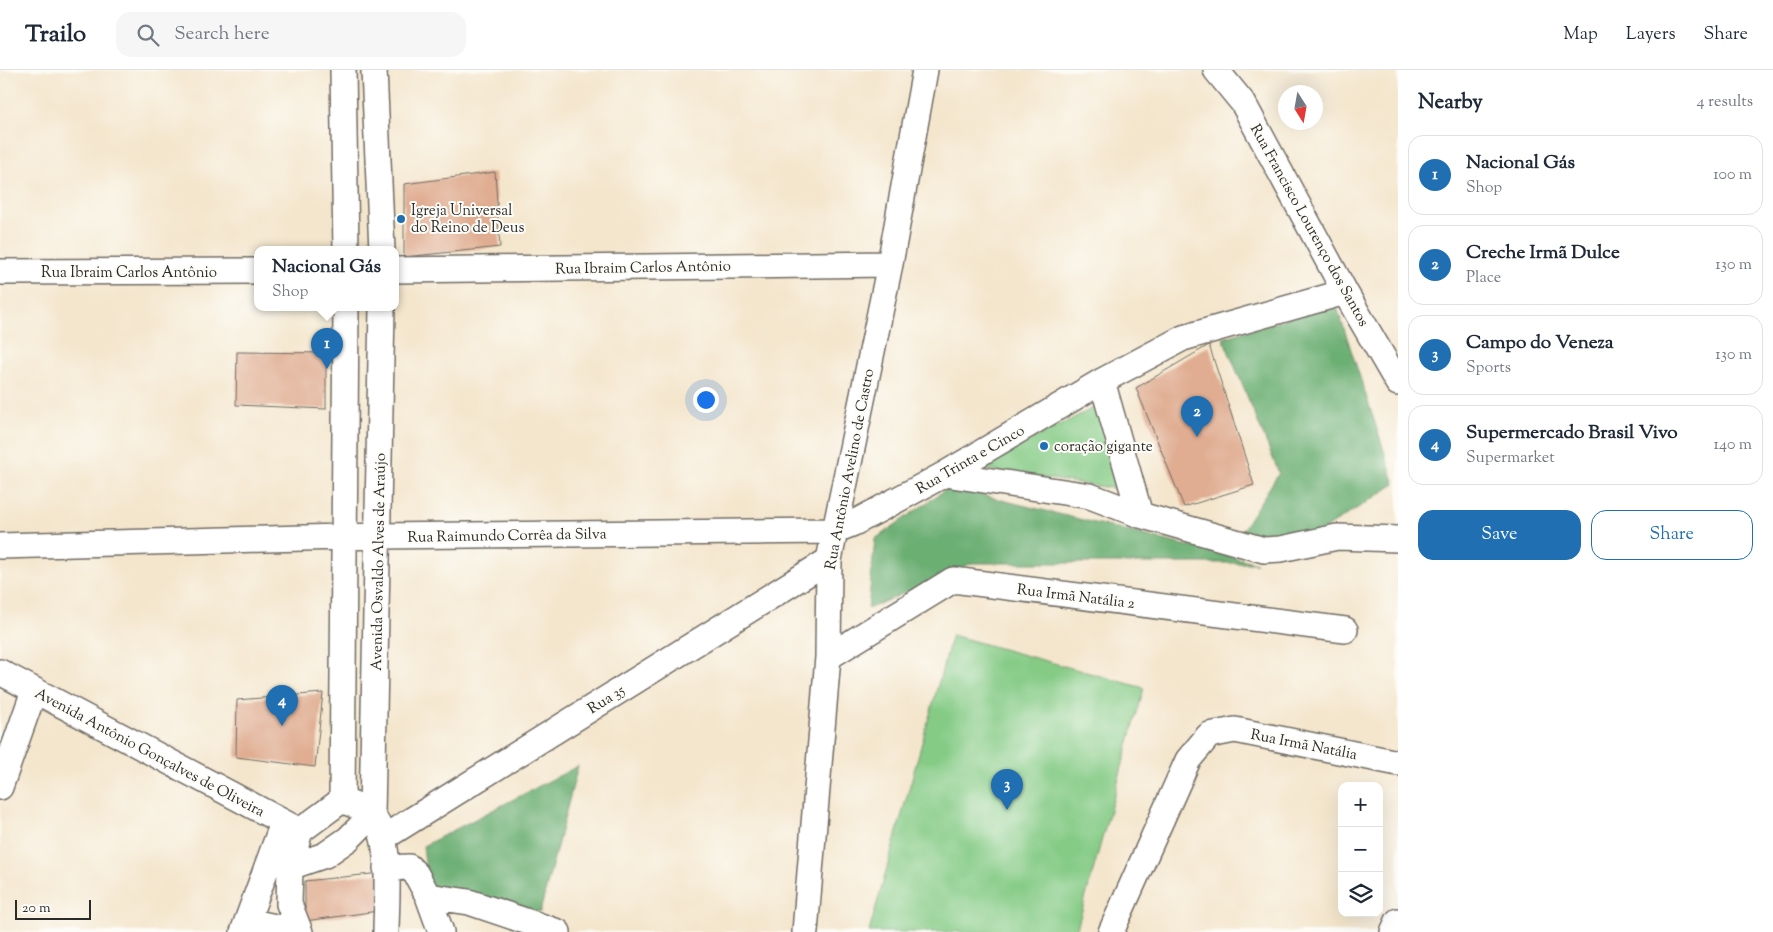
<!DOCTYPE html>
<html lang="en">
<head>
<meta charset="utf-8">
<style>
	body { margin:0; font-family:"Sorts Mill Goudy",serif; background:#f6f6f7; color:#1f2937 }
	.controls { position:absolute; right:15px; bottom:15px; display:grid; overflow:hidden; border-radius:10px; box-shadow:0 5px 20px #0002 }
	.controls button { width:45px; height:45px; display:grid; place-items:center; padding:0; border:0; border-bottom:1px solid #e0e1e3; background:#fff; color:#1f2937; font:25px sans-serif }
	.compass { position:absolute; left:1278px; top:15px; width:45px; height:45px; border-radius:50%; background:#fff; box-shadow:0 5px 20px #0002; rotate:169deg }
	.scale { position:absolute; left:15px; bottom:12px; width:76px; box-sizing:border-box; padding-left:5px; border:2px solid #2b2b2b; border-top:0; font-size:14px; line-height:18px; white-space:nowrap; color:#2b2b2b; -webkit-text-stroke:4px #fdfcf7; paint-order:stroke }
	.you { position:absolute; left:705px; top:329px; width:18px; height:18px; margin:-12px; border:4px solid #fff; border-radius:50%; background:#1a73e8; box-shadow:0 0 0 8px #1a73e833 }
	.badge { display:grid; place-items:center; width:32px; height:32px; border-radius:50%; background:#1f6fb2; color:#fff; font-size:16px; font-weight:700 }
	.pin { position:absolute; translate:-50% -41px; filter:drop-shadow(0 1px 2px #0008) }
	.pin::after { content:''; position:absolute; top:26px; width:18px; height:15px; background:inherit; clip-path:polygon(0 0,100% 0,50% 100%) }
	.popup { position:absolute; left:254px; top:176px; width:145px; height:65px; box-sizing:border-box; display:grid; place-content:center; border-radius:10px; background:#fff; filter:drop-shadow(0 1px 4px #0005); font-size:16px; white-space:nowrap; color:#747a83 }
	.popup b { font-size:19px; color:#1f2937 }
	.popup::after { content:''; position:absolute; left:50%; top:100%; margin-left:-10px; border:10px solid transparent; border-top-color:#fff }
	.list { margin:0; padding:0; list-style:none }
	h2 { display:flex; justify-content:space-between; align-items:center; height:65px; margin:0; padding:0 20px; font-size:21px }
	h2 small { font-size:16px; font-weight:400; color:#747a83 }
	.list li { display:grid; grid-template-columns:32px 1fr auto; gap:15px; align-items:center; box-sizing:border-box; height:80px; margin:0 10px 10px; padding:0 10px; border:1px solid #e0e1e3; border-radius:15px }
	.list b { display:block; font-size:19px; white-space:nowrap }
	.list p { margin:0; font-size:16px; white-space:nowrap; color:#747a83 }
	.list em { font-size:16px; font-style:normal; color:#747a83 }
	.actions { display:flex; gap:10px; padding:15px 20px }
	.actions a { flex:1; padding:11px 0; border:1px solid #1f6fb2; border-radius:15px; text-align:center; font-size:18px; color:#1f6fb2 }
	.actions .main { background:#1f6fb2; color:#fff }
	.icon { flex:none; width:28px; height:28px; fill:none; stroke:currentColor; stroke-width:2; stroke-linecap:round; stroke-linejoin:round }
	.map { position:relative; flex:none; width:1398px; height:862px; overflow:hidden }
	header { display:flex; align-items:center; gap:30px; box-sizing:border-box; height:70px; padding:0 25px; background:#fff; border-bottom:1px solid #e0e1e3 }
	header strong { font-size:24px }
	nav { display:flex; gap:28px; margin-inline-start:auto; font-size:18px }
	.search { width:350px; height:45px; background:#f6f6f7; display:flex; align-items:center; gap:12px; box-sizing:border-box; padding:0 18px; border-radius:15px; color:#747a83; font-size:19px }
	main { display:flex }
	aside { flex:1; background:#fff }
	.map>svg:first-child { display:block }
</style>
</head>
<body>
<header>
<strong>Trailo</strong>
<div class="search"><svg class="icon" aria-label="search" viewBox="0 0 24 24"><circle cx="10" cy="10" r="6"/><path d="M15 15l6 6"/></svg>Search here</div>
<nav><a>Map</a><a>Layers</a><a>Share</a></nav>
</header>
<main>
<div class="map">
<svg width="1398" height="862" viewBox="0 0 1398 862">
	<rect width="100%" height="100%" fill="#fdfcf7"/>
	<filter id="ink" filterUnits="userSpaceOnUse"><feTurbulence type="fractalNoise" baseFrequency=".02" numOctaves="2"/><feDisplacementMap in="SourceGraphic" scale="10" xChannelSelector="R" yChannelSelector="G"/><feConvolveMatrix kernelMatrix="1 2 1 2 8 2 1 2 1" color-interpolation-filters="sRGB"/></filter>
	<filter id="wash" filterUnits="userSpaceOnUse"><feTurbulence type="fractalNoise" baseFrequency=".0096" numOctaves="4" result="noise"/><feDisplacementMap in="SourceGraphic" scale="20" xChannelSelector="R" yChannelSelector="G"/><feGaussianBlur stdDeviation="1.12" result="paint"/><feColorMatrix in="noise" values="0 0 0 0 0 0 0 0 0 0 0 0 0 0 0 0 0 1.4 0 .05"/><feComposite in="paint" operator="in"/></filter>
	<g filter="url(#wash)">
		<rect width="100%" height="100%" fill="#f4e6cd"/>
		<path fill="#85cb86" stroke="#587b58" d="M 1103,333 L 1118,419 L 976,398 Z
			M 952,565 L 1144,618 L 1076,862 L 869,862 Z"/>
		<path fill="#6caf73" stroke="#4c6d4f" d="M 1336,234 L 1395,414 L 1317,464 L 1237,468 L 1279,403 L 1223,268 Z
			M 949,417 L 1257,493 L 972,493 L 868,539 L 875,469 Z
			M 578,696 L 540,842 L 442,828 L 427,809 L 423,776 Z"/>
		<g id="blocks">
			<path fill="#e0ad92" d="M 495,102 L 500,177 L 404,187 L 404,114 Z
				M 1209,275 L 1254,415 L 1184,437 L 1136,318 Z
				M 237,282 L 326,283 L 326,339 L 236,335 Z
				M 323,623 L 315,697 L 236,687 L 237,630 Z
				M 381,803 L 378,841 L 305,851 L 305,811 Z"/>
		</g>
	</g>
	<g filter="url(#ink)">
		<use href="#blocks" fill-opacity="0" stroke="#716c64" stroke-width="1"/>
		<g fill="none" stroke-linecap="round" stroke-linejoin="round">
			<defs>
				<path id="minor" d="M 343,0 L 346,180
					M 374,0 L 382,180
					M 1216,0 L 1243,33 L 1345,222 L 1398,313
					M 396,200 L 890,194
					M 0,202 L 258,201
					M 1102,311 L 1140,445
					M 945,404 L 1090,426 L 1140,445 L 1264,480 L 1281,479 L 1337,467 L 1398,469
					M 0,476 L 378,466 L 834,461 L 854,453 L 945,404 L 1102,311 L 1183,268 L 1345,222
					M 828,587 L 953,510 L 1345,560
					M 0,602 L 300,761
					M 0,717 L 34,621
					M 342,730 L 346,238
					M 383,768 L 829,490
					M 290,797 L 325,785 L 348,769 L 372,745 L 382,238
					M 386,798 L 409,797 L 416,804 L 428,826 L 469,832 L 558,862
					M 428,826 L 441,862
					M 247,851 L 299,862
					M 243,862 L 283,753
					M 300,862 L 289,834 L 290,797 L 300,761 L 342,730 C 350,734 367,739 373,746 C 393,770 386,832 386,862
					M 805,862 L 828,587 L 829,490 L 890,194 L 925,0
					M 1111,862 L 1188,690 L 1209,665 L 1235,660 L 1398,693
					M 1393,862 L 1398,851"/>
			</defs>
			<use href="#minor" stroke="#716c64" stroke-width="28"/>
			<use href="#minor" stroke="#fff" stroke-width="25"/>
		</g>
	</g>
	<g fill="#1f6fb2" stroke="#fdfcf7" stroke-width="2">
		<circle cx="401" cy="149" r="5"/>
		<circle cx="1044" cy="376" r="5"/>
	</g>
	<g text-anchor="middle" stroke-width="4" stroke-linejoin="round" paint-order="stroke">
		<g font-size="15" fill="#2b2b2b" stroke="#fdfcf7" text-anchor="start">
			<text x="411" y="145">Igreja Universal<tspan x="411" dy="17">do Reino de Deus</tspan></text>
			<text x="1054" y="381">coração gigante</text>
		</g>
		<g font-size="15" fill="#2b2b2b" stroke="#fdfcf7">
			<text transform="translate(1310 155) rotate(61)" y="5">Rua Francisco Lourenço dos Santos</text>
			<text transform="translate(643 197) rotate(-1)" y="5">Rua Ibraim Carlos Antônio</text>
			<text x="129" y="207">Rua Ibraim Carlos Antônio</text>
			<text transform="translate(970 389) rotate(-30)" y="5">Rua Trinta e Cinco</text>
			<text transform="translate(849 399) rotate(-79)" y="5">Rua Antônio Avelino de Castro</text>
			<text transform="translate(507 465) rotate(-1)" y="5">Rua Raimundo Corrêa da Silva</text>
			<text transform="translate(378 492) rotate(-89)" y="5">Avenida Osvaldo Alves de Araújo</text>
			<text transform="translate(1076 526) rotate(7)" y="5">Rua Irmã Natália 2</text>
			<text transform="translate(606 629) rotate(-32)" y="5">Rua 35</text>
			<text transform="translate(1304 674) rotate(11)" y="5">Rua Irmã Natália</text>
			<text transform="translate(150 682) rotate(28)" y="5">Avenida Antônio Gonçalves de Oliveira</text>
		</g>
	</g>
</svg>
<div class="controls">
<button>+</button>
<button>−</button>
<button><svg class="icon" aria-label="layers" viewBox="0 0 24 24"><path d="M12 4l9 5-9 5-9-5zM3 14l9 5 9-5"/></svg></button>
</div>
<svg class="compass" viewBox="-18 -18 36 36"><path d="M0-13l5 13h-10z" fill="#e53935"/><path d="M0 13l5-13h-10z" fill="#747a83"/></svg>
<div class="scale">20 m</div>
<div class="you"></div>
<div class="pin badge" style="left:327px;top:299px">1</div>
<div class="popup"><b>Nacional Gás</b>Shop</div>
<div class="pin badge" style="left:1197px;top:367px">2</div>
<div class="pin badge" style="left:1007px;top:740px">3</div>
<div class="pin badge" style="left:282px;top:656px">4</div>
</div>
<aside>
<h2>Nearby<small>4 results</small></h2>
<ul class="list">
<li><span class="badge">1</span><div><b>Nacional Gás</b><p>Shop</p></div><em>100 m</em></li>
<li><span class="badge">2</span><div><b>Creche Irmã Dulce</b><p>Place</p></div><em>130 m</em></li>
<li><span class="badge">3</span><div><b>Campo do Veneza</b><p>Sports</p></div><em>130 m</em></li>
<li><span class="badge">4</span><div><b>Supermercado Brasil Vivo</b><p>Supermarket</p></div><em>140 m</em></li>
</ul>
<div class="actions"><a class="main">Save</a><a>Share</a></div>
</aside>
</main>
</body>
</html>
